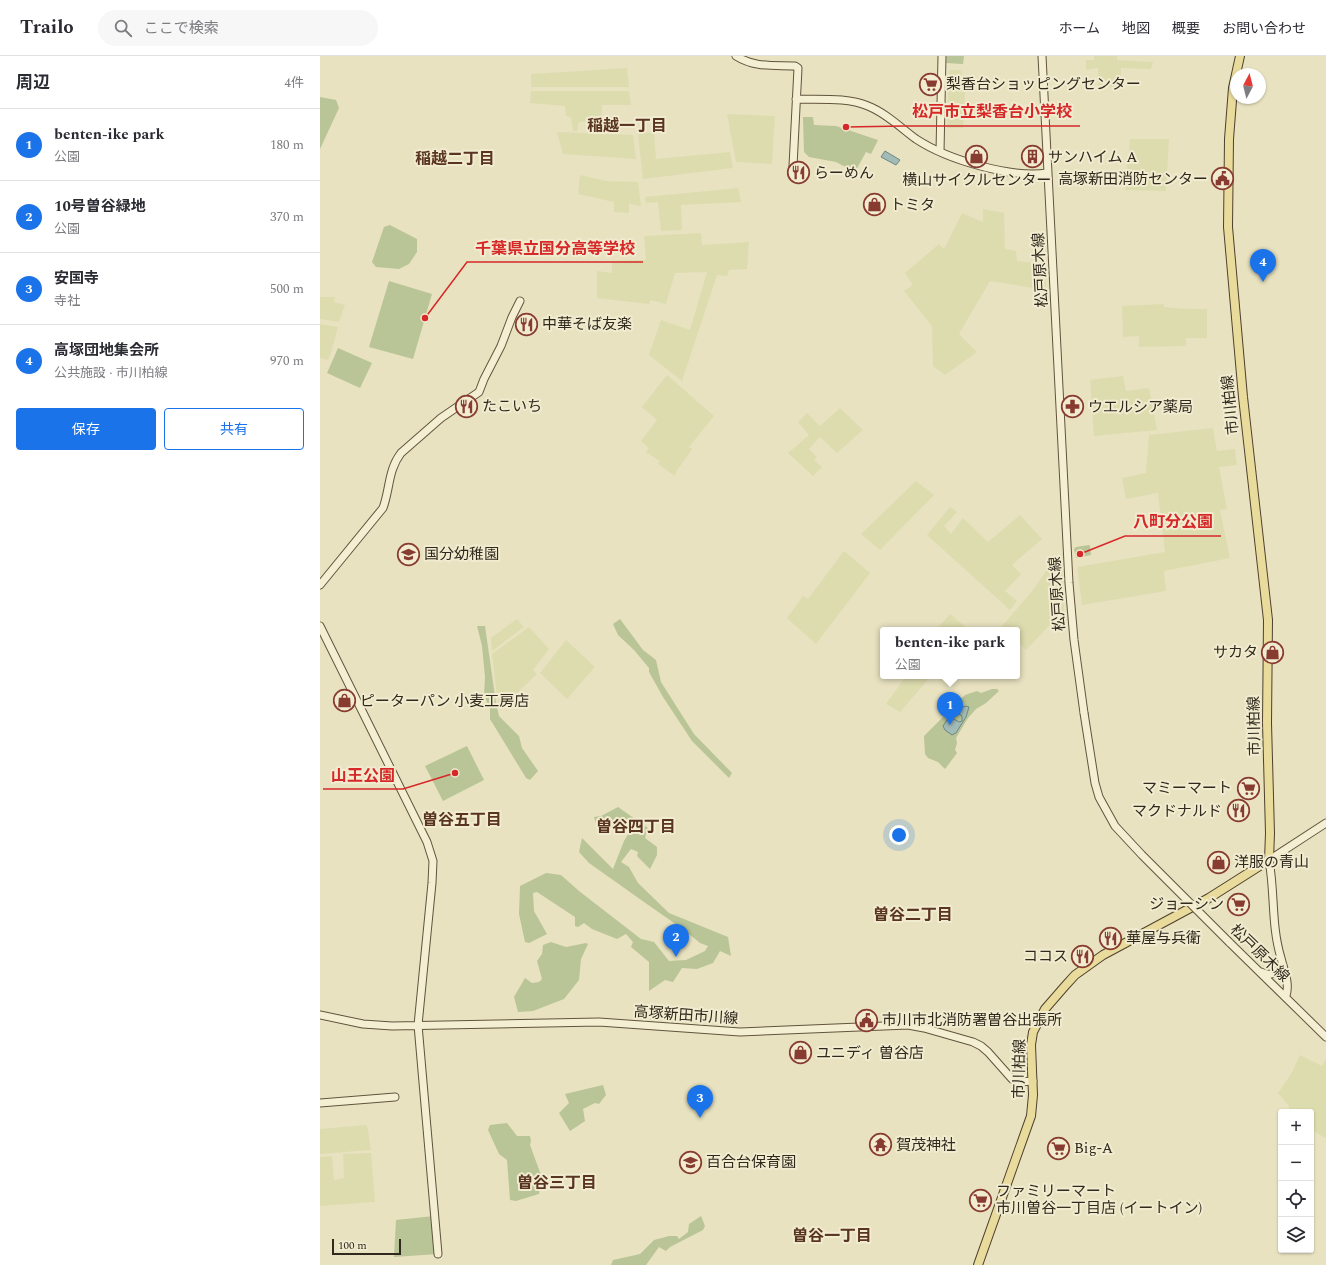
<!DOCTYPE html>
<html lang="ja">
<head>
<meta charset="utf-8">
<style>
	body { margin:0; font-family:Spectral,"Noto Sans JP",serif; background:#f7f7f7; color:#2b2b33 }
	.controls { position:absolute; right:12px; bottom:12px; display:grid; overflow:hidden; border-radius:4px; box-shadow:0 1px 3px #0004 }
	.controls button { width:36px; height:36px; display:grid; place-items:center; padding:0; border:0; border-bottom:1px solid #e1e1e2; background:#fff; color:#2b2b33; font:20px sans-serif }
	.compass { position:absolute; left:910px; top:12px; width:36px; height:36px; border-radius:50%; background:#fff; box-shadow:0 1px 3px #0004; rotate:7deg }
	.scale { position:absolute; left:12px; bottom:10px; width:69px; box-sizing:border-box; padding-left:4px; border:2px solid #31291d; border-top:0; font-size:11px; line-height:14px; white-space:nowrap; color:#31291d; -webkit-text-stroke:3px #f1ebcf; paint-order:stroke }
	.you { position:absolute; left:579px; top:779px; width:14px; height:14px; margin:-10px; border:3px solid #fff; border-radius:50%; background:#1a73e8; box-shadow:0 0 0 6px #1a73e833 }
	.badge { display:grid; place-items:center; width:26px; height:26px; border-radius:50%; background:#1a73e8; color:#fff; font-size:13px; font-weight:700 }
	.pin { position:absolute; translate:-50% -33px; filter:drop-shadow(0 1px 2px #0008) }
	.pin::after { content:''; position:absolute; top:21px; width:14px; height:12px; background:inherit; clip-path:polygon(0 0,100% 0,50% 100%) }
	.popup { position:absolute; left:560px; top:571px; width:140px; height:52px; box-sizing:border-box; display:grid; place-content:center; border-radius:4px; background:#fff; filter:drop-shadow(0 1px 3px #0005); font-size:13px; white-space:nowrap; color:#7c7c81 }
	.popup b { font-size:15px; color:#2b2b33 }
	.popup::after { content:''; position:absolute; left:50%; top:100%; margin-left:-8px; border:8px solid transparent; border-top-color:#fff }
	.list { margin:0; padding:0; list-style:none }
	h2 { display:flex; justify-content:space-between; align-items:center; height:52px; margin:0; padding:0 16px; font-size:17px }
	h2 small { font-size:13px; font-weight:400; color:#7c7c81 }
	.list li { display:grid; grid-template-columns:26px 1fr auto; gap:12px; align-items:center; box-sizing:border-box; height:72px; padding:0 16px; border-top:1px solid #e1e1e2 }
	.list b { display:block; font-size:15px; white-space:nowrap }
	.list p { margin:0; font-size:13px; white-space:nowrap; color:#7c7c81 }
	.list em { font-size:13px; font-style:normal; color:#7c7c81 }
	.actions { display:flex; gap:8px; padding:12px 16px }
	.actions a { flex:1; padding:9px 0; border:1px solid #1a73e8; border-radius:4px; text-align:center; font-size:14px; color:#1a73e8 }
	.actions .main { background:#1a73e8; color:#fff }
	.icon { flex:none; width:22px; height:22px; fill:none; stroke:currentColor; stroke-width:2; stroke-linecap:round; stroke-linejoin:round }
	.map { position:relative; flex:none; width:1006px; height:1209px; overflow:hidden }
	header { display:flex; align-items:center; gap:24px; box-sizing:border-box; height:56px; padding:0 20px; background:#fff; border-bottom:1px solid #e1e1e2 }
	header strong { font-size:19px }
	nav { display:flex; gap:22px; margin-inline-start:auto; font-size:14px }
	.search { width:280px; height:36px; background:#f7f7f7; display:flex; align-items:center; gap:10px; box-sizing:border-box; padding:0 14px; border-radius:22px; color:#7c7c81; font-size:15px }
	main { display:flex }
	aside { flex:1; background:#fff }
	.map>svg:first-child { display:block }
</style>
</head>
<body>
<header>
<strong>Trailo</strong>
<div class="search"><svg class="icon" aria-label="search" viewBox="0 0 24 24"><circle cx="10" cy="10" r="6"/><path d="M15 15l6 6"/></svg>ここで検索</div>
<nav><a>ホーム</a><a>地図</a><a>概要</a><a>お問い合わせ</a></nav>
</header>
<main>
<aside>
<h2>周辺<small>4件</small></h2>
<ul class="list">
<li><span class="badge">1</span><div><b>benten-ike park</b><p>公園</p></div><em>180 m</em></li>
<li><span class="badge">2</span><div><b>10号曽谷緑地</b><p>公園</p></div><em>370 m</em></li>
<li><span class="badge">3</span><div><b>安国寺</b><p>寺社</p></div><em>500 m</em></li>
<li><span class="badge">4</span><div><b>高塚団地集会所</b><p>公共施設 · 市川柏線</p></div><em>970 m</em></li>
</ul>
<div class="actions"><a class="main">保存</a><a>共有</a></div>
</aside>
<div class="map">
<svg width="1006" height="1209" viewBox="0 0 1006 1209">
	<rect width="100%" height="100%" fill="#e8e2c0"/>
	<path fill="#dddcaf" d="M 774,0 L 797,0 L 797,4 L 833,6 L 831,13 L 801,12 L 801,31 L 778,31 L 778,12 L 766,14 L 766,4 L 774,4 Z
		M 307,12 L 309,31 L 211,31 L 211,18 Z
		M 629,14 L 639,14 L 641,15 L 642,20 L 646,20 L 643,72 L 627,72 Z
		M 211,35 L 309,35 L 311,49 L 282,49 L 282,64 L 259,66 L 257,75 L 253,75 L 251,61 L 246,60 L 245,50 L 210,47 Z
		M 407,58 L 455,60 L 452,108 L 416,106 Z
		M 237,76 L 313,79 L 316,103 L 243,98 Z
		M 334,76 L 336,103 L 410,96 L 413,112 L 323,123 L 318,78 Z
		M 810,83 L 849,83 L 846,135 L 805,134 Z
		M 260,119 L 286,125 L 318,126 L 321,150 L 309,148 L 309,157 L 294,156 L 294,146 L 258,138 Z
		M 418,132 L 421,146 L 361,149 L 362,174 L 341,175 L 338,146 L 326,147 L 325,141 Z
		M 663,153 L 684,157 L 685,193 L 696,195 L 697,205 L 725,208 L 726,234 L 670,225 L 639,278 L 657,296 L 625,319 L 613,310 L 612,270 L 584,235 L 593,229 L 585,217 L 619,188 L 624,193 L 642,157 L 663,166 Z
		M 381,177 L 382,189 L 429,186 L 427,213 L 409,214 L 407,220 L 397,219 L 362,325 L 329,299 L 341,264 L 370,274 L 387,216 L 355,217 L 346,248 L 331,244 L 329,248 L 277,242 L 277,215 L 292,217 L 292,205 L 326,204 L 324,180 Z
		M 0,241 L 15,241 L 14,246 L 25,249 L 19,266 L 0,263 Z
		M 843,248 L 844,251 L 867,253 L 887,253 L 887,282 L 866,282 L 866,290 L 819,291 L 819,280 L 803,281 L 802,250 Z
		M 0,268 L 18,271 L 11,297 L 8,304 L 0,302 Z
		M 347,319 L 394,360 L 369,391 L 372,393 L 356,416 L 355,420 L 338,408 L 340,405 L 326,396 L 329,392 L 321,385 L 337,364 L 322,351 Z
		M 803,320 L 806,335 L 829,332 L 837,374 L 774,380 L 770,324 Z
		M 520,352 L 543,374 L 517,397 L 500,381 L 489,393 L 497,401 L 494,404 L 502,411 L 493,420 L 468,397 L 489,379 L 478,366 L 487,357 L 500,370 Z
		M 893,372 L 897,395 L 915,393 L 917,409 L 899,411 L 907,453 L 900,454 L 910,502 L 844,515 L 846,535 L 762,549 L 757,511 L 845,496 L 838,437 L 806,443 L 802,422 L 826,417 L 829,379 Z
		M 596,425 L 614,439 L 560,494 L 541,478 Z
		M 630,451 L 637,456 L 624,470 L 631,478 L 643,462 L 668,486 L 700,459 L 722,483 L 692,509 L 701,518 L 685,535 L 697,545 L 690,554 L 607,479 Z
		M 524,495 L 550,517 L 496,588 L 467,562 L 483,540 L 488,543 Z
		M 742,498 L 744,554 L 706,594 L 697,585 L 697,574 L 686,574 L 682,570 L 713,534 L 731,508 Z
		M 630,558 L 649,574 L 616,574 Z
		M 197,563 L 204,571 L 172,595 L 171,582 Z
		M 209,571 L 229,593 L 213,614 L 217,618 L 181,652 L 177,641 L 172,598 Z
		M 246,584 L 275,611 L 247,643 L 220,617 Z
		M 586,620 L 611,620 L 580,656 L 566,648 Z
		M 980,999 L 1002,1010 L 1006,1003 L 1006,1082 L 991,1074 L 991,1056 L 969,1056 L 969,1050 L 958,1037 L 971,1018 Z
		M 47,1069 L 51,1094 L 0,1098 L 0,1073 Z
		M 51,1097 L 55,1146 L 0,1150 L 0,1101 L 12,1100 L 14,1124 L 24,1122 L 23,1098 Z"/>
	<path fill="#b9c596" d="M 627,0 L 644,0 L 643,8 L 626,7 Z
		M 0,41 L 16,44 L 19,52 L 0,93 Z
		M 483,61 L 493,61 L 494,69 L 516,70 L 558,84 L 551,98 L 546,96 L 535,116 L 516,106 L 489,101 L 484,96 Z
		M 70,169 L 97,183 L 97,196 L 89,208 L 79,213 L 56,211 L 52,206 L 64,171 Z
		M 69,225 L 112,238 L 93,303 L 49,291 Z
		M 18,292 L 52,307 L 40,332 L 7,317 Z
		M 769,489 L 770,490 L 771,499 L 756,502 L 754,493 L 756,491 Z
		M 300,563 L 323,594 L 336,604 L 341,626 L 374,678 L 412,717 L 409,722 L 372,685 L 343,641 L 329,616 L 329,612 L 314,594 L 298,579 L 293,568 Z
		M 157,570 L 165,570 L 176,647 L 179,660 L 199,680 L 202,692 L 218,715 L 210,724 L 206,722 L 170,663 L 170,653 L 164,639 L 165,621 L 162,590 Z
		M 672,633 L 677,633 L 679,635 L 666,647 L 656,653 L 648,662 L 636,682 L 637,687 L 635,694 L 637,697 L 625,713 L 618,706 L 608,702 L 605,698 L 604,680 L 645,639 L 657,635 L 661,637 Z
		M 147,690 L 164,724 L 123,745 L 105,710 Z
		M 298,751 L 328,772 L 325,782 L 337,791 L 337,799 L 330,813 L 317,800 L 318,796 L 311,793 L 301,806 L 309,811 L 318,827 L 349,857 L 408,881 L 411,900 L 400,895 L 393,907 L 377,913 L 362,912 L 353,926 L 345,924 L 329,935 L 329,906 L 311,891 L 313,886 L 306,878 L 297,883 L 272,873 L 264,867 L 258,871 L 255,870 L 255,861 L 217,836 L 213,837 L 214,855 L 227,878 L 209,887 L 205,886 L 199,858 L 200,830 L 226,817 L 241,819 L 259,835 L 321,883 L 334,886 L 349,905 L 366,904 L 385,895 L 388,890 L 380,887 L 364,874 L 324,846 L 269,807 L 259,796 L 262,782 L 293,813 L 304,785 L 312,772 L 304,761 L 291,772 L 284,774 L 277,771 L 274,761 L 281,760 Z
		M 231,886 L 246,891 L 266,887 L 268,888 L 261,903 L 259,924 L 244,943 L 213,955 L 198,956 L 194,941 L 205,922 L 212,927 L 219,926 L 222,923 L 217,905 L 222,898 L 223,889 Z
		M 283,1029 L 286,1039 L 279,1048 L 275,1047 L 263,1053 L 265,1065 L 250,1075 L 239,1057 L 249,1047 L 245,1038 Z
		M 187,1067 L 197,1080 L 210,1080 L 211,1085 L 210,1089 L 221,1119 L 219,1138 L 196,1145 L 190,1144 L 187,1104 L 179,1098 L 168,1074 L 170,1069 Z
		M 114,1160 L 118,1198 L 74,1201 L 76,1164 Z
		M 381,1160 L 385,1170 L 383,1174 L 350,1191 L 346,1195 L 339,1191 L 326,1209 L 291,1209 L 293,1204 L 320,1198 L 334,1184 L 349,1180 L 357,1180 L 359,1183 L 368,1176 L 369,1168 Z"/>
	<path fill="#a3bbb7" stroke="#6b8884" d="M 565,95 L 580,104 L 576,109 L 561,101 Z
		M 646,650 L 649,651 L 646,661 L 636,677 L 632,679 L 625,674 L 623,670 L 627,664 L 632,662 L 639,666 L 642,665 L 642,660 L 639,658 L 639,652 Z"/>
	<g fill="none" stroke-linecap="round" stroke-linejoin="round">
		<defs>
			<path id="secondary" d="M 416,0 C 435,12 454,9 475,10 L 478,12 L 473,110
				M 722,0 L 749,527 L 754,584 L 764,657
				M 476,43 C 499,44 526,41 548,50 C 566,57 581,72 596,83 C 628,104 690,122 727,117
				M 620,96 L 622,0
				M 0,529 L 63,452 C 70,433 68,414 81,397 L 121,362 L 159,336 L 164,323 L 181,290 L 192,261 L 200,245
				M 0,570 L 107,786 L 113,805 L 112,827 L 98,969 L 118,1198
				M 909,886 L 1006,981
				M 941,916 C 952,921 957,917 963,909
				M 966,940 C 970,927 964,915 961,902 C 951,869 955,837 949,804 L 1006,767
				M 0,959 L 43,968 L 72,970 L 279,966 L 420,976 L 588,969 L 604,972 L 653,986 L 661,990 L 668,996 L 692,1023 L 700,1026 L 713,1025
				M 0,1047 L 75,1041"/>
			<path id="primary" d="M 658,1209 L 711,1060 L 713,1039 L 711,989 L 713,976 L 725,953 L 745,930 L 755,919 L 783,899 L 889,842 L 949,804 L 950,777 L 947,667 L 948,564 L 923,341 L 908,171 L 909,83 L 913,32 L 920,0"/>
		</defs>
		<use href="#secondary" stroke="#61543d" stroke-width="9"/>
		<use href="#primary" stroke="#4e412e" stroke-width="10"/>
		<use href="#secondary" stroke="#f4efd2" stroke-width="7"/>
		<use href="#primary" stroke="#e9db9b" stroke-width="8"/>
		<defs>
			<path id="secondary-bridge" d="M 764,657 L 775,727 L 779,741 L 795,770 L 822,799 L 909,886"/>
		</defs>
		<use href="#secondary-bridge" stroke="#61543d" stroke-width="9" stroke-linecap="butt"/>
		<use href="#secondary-bridge" stroke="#f4efd2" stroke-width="7"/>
	</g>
	<defs>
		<symbol id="supermarket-ring" viewBox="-11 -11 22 22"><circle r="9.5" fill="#f1ebcf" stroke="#883c31" stroke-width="1.5"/><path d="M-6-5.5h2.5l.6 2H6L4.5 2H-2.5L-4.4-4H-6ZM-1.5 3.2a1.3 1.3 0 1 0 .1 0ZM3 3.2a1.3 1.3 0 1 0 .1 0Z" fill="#883c31"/></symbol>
		<symbol id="shop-ring" viewBox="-11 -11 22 22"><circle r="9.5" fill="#f1ebcf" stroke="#883c31" stroke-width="1.5"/><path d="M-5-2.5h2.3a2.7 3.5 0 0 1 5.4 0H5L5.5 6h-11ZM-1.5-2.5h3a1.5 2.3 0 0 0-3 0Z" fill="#883c31"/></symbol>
		<symbol id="building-ring" viewBox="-11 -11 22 22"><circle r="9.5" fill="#f1ebcf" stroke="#883c31" stroke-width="1.5"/><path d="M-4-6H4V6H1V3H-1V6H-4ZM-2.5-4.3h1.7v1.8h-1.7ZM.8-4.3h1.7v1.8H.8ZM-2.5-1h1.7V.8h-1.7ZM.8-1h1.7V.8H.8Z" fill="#883c31"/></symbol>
		<symbol id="restaurant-ring" viewBox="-11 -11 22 22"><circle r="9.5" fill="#f1ebcf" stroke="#883c31" stroke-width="1.5"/><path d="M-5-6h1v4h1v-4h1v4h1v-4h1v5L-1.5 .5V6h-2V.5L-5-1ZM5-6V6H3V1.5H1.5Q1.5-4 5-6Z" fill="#883c31"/></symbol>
		<symbol id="civic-ring" viewBox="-11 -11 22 22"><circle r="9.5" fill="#f1ebcf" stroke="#883c31" stroke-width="1.5"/><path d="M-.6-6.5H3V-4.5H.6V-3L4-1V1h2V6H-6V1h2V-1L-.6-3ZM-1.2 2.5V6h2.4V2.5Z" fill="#883c31"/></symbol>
		<symbol id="pharmacy-ring" viewBox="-11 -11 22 22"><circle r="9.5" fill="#f1ebcf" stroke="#883c31" stroke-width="1.5"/><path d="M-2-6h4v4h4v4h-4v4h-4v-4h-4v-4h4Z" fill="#883c31"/></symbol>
		<symbol id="school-ring" viewBox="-11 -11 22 22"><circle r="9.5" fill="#f1ebcf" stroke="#883c31" stroke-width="1.5"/><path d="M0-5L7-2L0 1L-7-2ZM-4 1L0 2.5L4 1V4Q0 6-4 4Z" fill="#883c31"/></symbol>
		<symbol id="temple-ring" viewBox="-11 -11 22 22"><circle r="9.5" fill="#f1ebcf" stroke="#883c31" stroke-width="1.5"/><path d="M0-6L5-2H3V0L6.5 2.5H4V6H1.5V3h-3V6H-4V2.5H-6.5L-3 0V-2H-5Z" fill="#883c31"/></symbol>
	</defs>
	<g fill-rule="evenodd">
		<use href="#supermarket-ring" x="598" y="16" width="25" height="25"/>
		<use href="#shop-ring" x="644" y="88" width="25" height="25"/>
		<use href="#building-ring" x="700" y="88" width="25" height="25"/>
		<use href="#restaurant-ring" x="466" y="104" width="25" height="25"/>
		<use href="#civic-ring" x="890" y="110" width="25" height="25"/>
		<use href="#shop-ring" x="542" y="136" width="25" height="25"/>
		<use href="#restaurant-ring" x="194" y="256" width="25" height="25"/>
		<use href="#restaurant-ring" x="134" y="338" width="25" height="25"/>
		<use href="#pharmacy-ring" x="740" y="338" width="25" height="25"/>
		<use href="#school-ring" x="76" y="486" width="25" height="25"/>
		<use href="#shop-ring" x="940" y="584" width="25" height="25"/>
		<use href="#shop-ring" x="12" y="632" width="25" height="25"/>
		<use href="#supermarket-ring" x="916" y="720" width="25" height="25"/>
		<use href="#restaurant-ring" x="906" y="742" width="25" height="25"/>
		<use href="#shop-ring" x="886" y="794" width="25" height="25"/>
		<use href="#supermarket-ring" x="906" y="836" width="25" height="25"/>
		<use href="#restaurant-ring" x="778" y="870" width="25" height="25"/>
		<use href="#restaurant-ring" x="750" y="888" width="25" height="25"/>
		<use href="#civic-ring" x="534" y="952" width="25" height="25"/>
		<use href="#shop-ring" x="468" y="984" width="25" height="25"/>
		<use href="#temple-ring" x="548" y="1076" width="25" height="25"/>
		<use href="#supermarket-ring" x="726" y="1080" width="25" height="25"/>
		<use href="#school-ring" x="358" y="1094" width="25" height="25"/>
		<use href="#supermarket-ring" x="648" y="1132" width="25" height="25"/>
	</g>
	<g text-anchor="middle" stroke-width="4" stroke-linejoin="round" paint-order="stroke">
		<g font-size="15" fill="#31291d" stroke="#f1ebcf" text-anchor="start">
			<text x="626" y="33">梨香台ショッピングセンター</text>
			<text x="728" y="106">サンハイム A</text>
			<text x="494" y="122">らーめん</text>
			<text x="888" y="128" text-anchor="end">高塚新田消防センター</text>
			<text x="657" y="129" text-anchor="middle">横山サイクルセンター</text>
			<text x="570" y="154">トミタ</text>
			<text x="222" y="273">中華そば友楽</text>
			<text x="162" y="355">たこいち</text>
			<text x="768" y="356">ウエルシア薬局</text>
			<text x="104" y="503">国分幼稚園</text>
			<text x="938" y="601" text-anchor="end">サカタ</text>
			<text x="40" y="650">ピーターパン 小麦工房店</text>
			<text x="912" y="737" text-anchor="end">マミーマート</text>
			<text x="902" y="760" text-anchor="end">マクドナルド</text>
			<text x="914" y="811">洋服の青山</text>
			<text x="904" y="853" text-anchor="end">ジョーシン</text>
			<text x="806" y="887">華屋与兵衛</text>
			<text x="748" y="905" text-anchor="end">ココス</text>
			<text x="562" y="969">市川市北消防署曽谷出張所</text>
			<text x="496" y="1002">ユニディ 曽谷店</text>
			<text x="576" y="1094">賀茂神社</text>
			<text x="754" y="1097">Big-A</text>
			<text x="386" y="1111">百合台保育園</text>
			<text x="676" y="1140">ファミリーマート<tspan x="676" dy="17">市川曽谷一丁目店 (イートイン)</tspan></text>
		</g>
		<g font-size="15" fill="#31291d" stroke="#f1ebcf">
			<text transform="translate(720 214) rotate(-93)" y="5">松戸原木線</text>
			<text transform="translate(910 349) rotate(-96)" y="5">市川柏線</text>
			<text transform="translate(737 538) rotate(-94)" y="5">松戸原木線</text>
			<text transform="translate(934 670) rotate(-91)" y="5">市川柏線</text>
			<text transform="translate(940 897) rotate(44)" y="5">松戸原木線</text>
			<text transform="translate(366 959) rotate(4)" y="5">高塚新田市川線</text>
			<text transform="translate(699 1013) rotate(-89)" y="5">市川柏線</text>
		</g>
		<g font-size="16" font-weight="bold" fill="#593421" stroke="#f1ebcf">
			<text x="307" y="75">稲越一丁目</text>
			<text x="135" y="108">稲越二丁目</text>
			<text x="142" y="769">曽谷五丁目</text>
			<text x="316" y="776">曽谷四丁目</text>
			<text x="593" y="864">曽谷二丁目</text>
			<text x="237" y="1132">曽谷三丁目</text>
			<text x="512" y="1185">曽谷一丁目</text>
		</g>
	</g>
	<path fill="none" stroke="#d62828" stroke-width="1.5" d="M526 71L584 70H760M105 262L147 206H323M760 498L805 480H901M135 717L83 733H3"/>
	<g fill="#d62828" stroke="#f1ebcf" stroke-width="1.5">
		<circle cx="526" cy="71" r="4"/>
		<circle cx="105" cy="262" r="4"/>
		<circle cx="760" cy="498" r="4"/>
		<circle cx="135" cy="717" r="4"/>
	</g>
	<g font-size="16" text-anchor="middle" font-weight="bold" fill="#d62828" stroke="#f1ebcf" stroke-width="4" stroke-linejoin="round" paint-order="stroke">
		<text x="672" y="61">松戸市立梨香台小学校</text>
		<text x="235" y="198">千葉県立国分高等学校</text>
		<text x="853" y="471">八町分公園</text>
		<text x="43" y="725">山王公園</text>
	</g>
</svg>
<div class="controls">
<button>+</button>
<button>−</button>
<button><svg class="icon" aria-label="locate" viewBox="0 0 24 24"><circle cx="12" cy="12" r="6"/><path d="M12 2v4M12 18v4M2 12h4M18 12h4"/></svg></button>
<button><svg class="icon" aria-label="layers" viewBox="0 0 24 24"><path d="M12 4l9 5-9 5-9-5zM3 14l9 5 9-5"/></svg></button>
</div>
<svg class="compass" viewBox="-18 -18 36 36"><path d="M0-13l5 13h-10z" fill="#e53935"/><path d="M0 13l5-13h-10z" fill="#7c7c81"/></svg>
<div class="scale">100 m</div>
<div class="you"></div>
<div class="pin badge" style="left:630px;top:669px">1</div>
<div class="popup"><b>benten-ike park</b>公園</div>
<div class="pin badge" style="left:356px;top:901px">2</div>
<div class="pin badge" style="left:380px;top:1062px">3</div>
<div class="pin badge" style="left:943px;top:226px">4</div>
</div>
</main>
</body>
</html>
